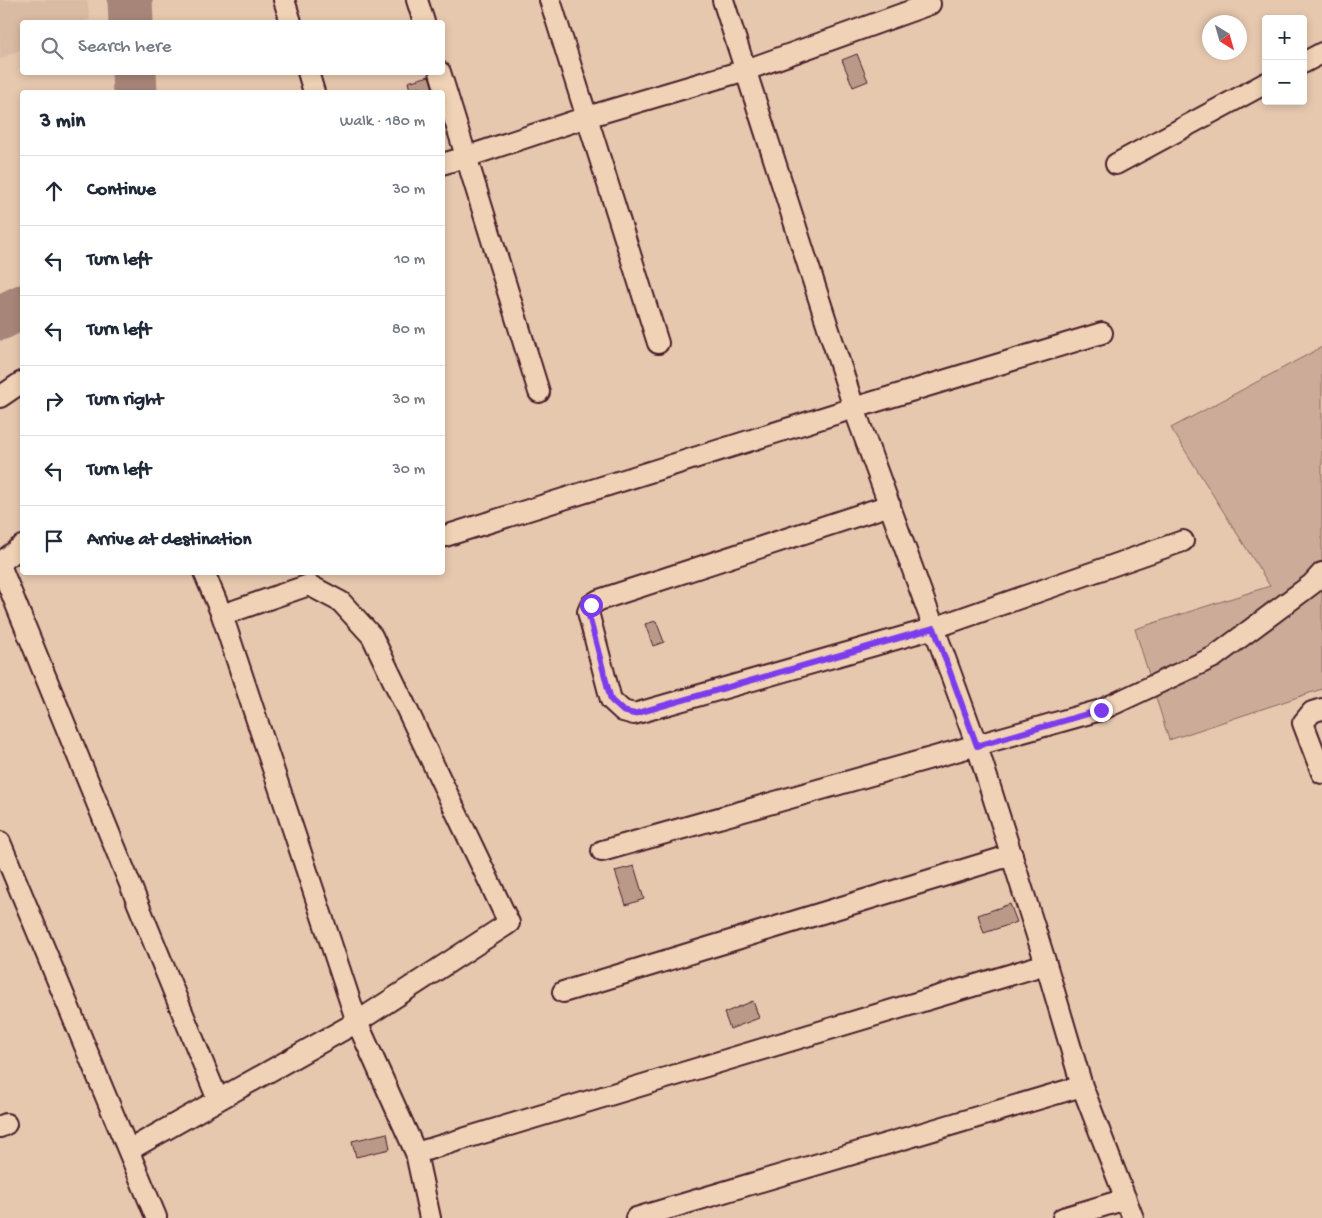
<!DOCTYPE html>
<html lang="en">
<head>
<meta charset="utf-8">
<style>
	body { margin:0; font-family:"Gochi Hand",sans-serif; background:#f6f6f7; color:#1f2937 }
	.controls { position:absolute; right:15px; top:15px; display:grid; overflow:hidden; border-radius:5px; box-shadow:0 2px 8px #0003 }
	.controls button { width:45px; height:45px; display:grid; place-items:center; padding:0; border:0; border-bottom:1px solid #e0e1e3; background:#fff; color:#1f2937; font:25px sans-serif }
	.compass { position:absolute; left:1202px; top:15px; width:45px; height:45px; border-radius:50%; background:#fff; box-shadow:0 2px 8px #0003; rotate:143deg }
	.stop { position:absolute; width:15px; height:15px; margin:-11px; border:4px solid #7c3aed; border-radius:50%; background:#fff }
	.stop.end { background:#7c3aed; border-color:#fff; box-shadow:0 1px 5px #0008 }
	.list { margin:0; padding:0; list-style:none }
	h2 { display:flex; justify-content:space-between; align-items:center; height:65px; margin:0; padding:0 20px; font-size:21px }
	h2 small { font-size:16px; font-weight:400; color:#747a83 }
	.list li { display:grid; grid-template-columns:32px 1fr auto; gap:15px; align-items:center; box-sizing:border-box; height:70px; padding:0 20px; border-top:1px solid #e0e1e3 }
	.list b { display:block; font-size:19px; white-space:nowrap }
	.list em { font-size:16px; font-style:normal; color:#747a83 }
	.icon { flex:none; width:28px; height:28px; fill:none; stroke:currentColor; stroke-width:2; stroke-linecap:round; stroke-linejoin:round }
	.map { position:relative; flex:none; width:1322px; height:1218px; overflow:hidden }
	.search { position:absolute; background:#fff; box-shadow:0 2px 8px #0003; left:20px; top:20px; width:425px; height:55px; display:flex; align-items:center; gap:12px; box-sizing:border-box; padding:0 18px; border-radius:5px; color:#747a83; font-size:19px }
	.panel { position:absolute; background:#fff; box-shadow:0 2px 8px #0003; left:20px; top:90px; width:425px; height:485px; border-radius:5px }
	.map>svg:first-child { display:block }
</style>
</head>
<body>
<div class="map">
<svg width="1322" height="1218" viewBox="0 0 1322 1218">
	<rect width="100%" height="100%" fill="#e6c8ae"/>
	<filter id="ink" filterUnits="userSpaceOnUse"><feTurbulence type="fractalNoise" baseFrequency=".02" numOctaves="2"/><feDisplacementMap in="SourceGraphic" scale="10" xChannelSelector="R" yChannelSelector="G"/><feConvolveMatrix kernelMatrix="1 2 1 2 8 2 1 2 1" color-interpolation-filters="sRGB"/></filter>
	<g filter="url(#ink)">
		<path fill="#d9baa3" d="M 0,0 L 87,0 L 90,19 L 83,22 L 22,22 L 22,49 L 0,59 Z"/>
		<path fill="#ccac98" stroke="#8b6662" d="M 1322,347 L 1322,689 L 1169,740 L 1135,629 L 1270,586 L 1171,428 Z"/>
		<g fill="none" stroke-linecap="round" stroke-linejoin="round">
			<path stroke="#a88579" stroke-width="45" d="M 130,0 L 131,22
				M 134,72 L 135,92
				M 0,318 L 22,307"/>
		</g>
		<path fill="#bb9989" stroke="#4a1f2b" d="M 857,54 L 868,81 L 853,87 L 842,60 Z
			M 429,76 L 434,92 L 421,92 L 420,87 L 410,90 L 408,82 Z
			M 656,621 L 664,642 L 653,646 L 645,624 Z
			M 634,866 L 644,899 L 626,905 L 615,871 Z
			M 1010,904 L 1017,922 L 984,933 L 978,915 Z
			M 753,1001 L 759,1018 L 730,1029 L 724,1013 Z
			M 387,1133 L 390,1149 L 356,1157 L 352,1141 Z"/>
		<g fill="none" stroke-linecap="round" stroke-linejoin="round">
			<defs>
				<path id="minor" d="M 284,0 L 291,22
					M 417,0 L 424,22
					M 550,0 L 658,343
					M 723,0 L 854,408 L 977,746 L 1046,964 L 1082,1086 L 1133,1218
					M 1303,63 L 1322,53
					M 308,72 L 314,92
					M 440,72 L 539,392
					M 442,164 L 466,157 L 587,117 L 746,70 L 930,4
					M 1116,164 L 1266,83
					M 0,397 L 22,382
					M 890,505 L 599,600 L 591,605 L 588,612 L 611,700 L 623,711 L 634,714 L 931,629 L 1183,541
					M 442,537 L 854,408 L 1102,333
					M 0,563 L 22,546
					M 0,565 L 218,1100
					M 204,572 L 222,615 L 357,1022 L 416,1153 L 430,1218
					M 1322,709 L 1312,712 L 1303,723 L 1322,773
					M 0,842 L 156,1217
					M 602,851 L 1101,710 L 1214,657 L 1312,584 L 1322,573
					M 563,992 L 1012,855
					M 0,1127 L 6,1124
					M 129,1150 L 357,1022 L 509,923 L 372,636 L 341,602 L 309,585 L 222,615
					M 416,1153 L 1046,964
					M 636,1218 L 1082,1086
					M 1063,1218 L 1126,1199"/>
			</defs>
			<use href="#minor" stroke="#4a1f2b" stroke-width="24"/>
			<use href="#minor" stroke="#f0d3b6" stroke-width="20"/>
		</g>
	</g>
	<g fill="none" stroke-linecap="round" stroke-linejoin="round" filter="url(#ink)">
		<path stroke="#7c3aed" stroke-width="6" d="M 591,605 L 588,612 L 611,700 L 623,711 L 634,714 L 934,628 L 977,746 L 1101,710"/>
	</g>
</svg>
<div class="controls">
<button>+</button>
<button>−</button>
</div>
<svg class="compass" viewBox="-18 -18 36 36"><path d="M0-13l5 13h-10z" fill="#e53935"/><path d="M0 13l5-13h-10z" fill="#747a83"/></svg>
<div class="stop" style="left:591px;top:605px"></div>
<div class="stop end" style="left:1101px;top:710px"></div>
<div class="search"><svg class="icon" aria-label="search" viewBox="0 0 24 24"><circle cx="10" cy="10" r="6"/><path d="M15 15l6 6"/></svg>Search here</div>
<section class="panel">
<h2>3 min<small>Walk · 180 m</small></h2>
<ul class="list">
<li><svg class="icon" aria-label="ahead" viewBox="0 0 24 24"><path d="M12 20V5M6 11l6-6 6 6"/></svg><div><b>Continue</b></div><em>30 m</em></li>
<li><svg class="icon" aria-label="left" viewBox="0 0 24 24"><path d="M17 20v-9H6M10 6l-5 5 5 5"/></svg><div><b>Turn left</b></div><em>10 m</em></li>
<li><svg class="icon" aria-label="left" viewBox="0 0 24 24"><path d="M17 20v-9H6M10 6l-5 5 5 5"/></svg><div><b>Turn left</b></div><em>80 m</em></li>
<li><svg class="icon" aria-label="right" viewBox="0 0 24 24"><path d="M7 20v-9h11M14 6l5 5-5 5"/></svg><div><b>Turn right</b></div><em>30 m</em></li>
<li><svg class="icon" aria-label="left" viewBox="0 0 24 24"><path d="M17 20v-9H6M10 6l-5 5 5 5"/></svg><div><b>Turn left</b></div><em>30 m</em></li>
<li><svg class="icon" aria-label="arrive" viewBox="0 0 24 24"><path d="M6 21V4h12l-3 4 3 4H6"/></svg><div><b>Arrive at destination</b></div></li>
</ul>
</section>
</div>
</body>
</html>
